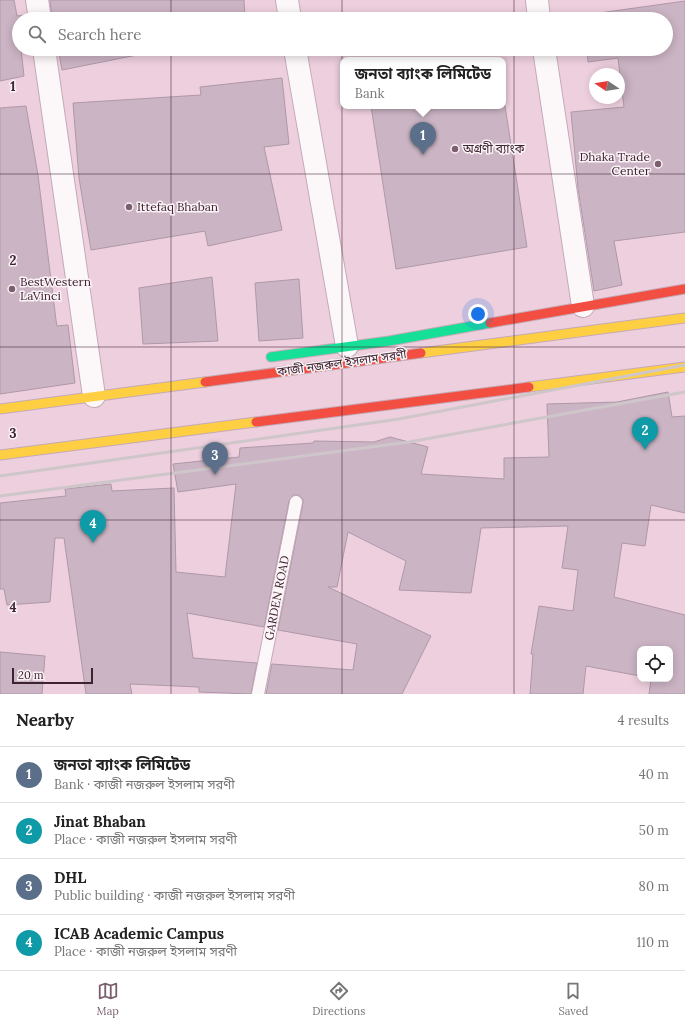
<!DOCTYPE html>
<html lang="en">
<head>
<meta charset="utf-8">
<style>
	body { margin:0; font-family:Lora,"Noto Sans Bengali",serif; background:#f6f6f6; color:#222 }
	.controls { position:absolute; right:12px; bottom:12px; display:grid; overflow:hidden; border-radius:8px; box-shadow:0 2px 10px #0003 }
	.controls button { width:36px; height:36px; display:grid; place-items:center; padding:0; border:0; border-bottom:1px solid #e0e0e0; background:#fff; color:#222; font:20px sans-serif }
	.compass { position:absolute; left:589px; top:68px; width:36px; height:36px; border-radius:50%; background:#fff; box-shadow:0 2px 10px #0003; rotate:282deg }
	.scale { position:absolute; left:12px; bottom:10px; width:81px; box-sizing:border-box; padding-left:4px; border:2px solid #3e2331; border-top:0; font-size:11px; line-height:14px; white-space:nowrap; color:#3e2331; -webkit-text-stroke:3px #fbf3f6; paint-order:stroke }
	.you { position:absolute; left:478px; top:314px; width:14px; height:14px; margin:-10px; border:3px solid #fff; border-radius:50%; background:#1a73e8; box-shadow:0 0 0 6px #1a73e833 }
	.badge { display:grid; place-items:center; width:26px; height:26px; border-radius:50%; background:#7b5f6e; color:#fff; font-size:13px; font-weight:700 }
	.pin { position:absolute; translate:-50% -33px; filter:drop-shadow(0 1px 2px #0008) }
	.pin::after { content:''; position:absolute; top:21px; width:14px; height:12px; background:inherit; clip-path:polygon(0 0,100% 0,50% 100%) }
	.popup { position:absolute; left:340px; top:57px; width:166px; height:52px; box-sizing:border-box; display:grid; place-content:center; border-radius:8px; background:#fff; filter:drop-shadow(0 1px 3px #0005); font-size:13px; white-space:nowrap; color:#767676 }
	.popup b { font-size:15px; color:#222 }
	.popup::after { content:''; position:absolute; left:50%; top:100%; margin-left:-8px; border:8px solid transparent; border-top-color:#fff }
	.list { margin:0; padding:0; list-style:none }
	h2 { display:flex; justify-content:space-between; align-items:center; height:52px; margin:0; padding:0 16px; font-size:17px }
	h2 small { font-size:13px; font-weight:400; color:#767676 }
	.list li { display:grid; grid-template-columns:26px 1fr auto; gap:12px; align-items:center; box-sizing:border-box; height:56px; padding:0 16px; border-top:1px solid #e0e0e0 }
	.list b { display:block; font-size:15px; white-space:nowrap }
	.list p { margin:0; font-size:13px; white-space:nowrap; color:#767676 }
	.list em { font-size:13px; font-style:normal; color:#767676 }
	.icon { flex:none; width:22px; height:22px; fill:none; stroke:currentColor; stroke-width:2; stroke-linecap:round; stroke-linejoin:round }
	.map { position:relative; flex:none; width:685px; height:694px; overflow:hidden }
	.search { position:absolute; background:#fff; box-shadow:0 2px 10px #0003; left:12px; right:12px; top:12px; height:44px; display:flex; align-items:center; gap:10px; box-sizing:border-box; padding:0 14px; border-radius:22px; color:#767676; font-size:15px }
	.sheet { height:276px; background:#fff }
	nav { display:flex; justify-content:space-around; align-items:center; box-sizing:border-box; height:56px; border-top:1px solid #e0e0e0; background:#fff; font-size:11px; color:#767676 }
	nav a { display:grid; justify-items:center; gap:2px }
	nav .on { color:#7b5f6e }
	.map>svg:first-child { display:block }
</style>
</head>
<body>
<div class="map">
<svg width="685" height="694" viewBox="0 0 685 694">
	<rect width="100%" height="100%" fill="#edcfde"/>
	<path fill="#cbb4c4" stroke="#af98a8" d="M 0,0 L 14,0 L 17,16 L 27,15 L 27,19 L 19,19 L 19,49 L 21,49 L 24,76 L 0,81 Z
		M 50,0 L 244,0 L 245,19 L 52,19 Z
		M 685,1 L 685,232 L 614,241 L 622,285 L 594,291 L 578,188 L 571,112 L 624,107 L 618,58 L 588,62 L 587,49 L 666,49 L 666,19 L 586,19 L 585,15 Z
		M 58,49 L 167,49 L 62,70 Z
		M 282,78 L 289,144 L 264,147 L 282,230 L 208,246 L 205,231 L 91,250 L 79,178 L 73,103 L 201,95 L 200,87 Z
		M 26,106 L 38,175 L 56,320 L 57,326 L 68,325 L 75,383 L 0,394 L 0,108 Z
		M 371,106 L 505,106 L 527,247 L 396,269 Z
		M 212,277 L 218,341 L 143,344 L 139,288 Z
		M 299,279 L 303,338 L 259,341 L 255,283 Z
		M 668,392 L 672,417 L 685,416 L 685,513 L 651,505 L 645,546 L 622,543 L 614,597 L 685,615 L 685,694 L 649,694 L 651,679 L 670,679 L 670,649 L 640,649 L 640,676 L 586,666 L 583,694 L 530,694 L 533,654 L 531,654 L 539,606 L 573,611 L 578,570 L 562,568 L 568,526 L 481,528 L 471,593 L 399,590 L 406,561 L 348,532 L 337,587 L 328,587 L 431,636 L 402,694 L 266,694 L 272,664 L 353,670 L 357,644 L 278,630 L 303,503 L 303,499 L 298,495 L 293,495 L 289,501 L 264,627 L 187,613 L 193,658 L 257,663 L 251,694 L 199,692 L 199,687 L 130,684 L 132,694 L 86,694 L 64,538 L 55,538 L 50,602 L 7,605 L 4,589 L 0,589 L 0,503 L 66,496 L 65,489 L 111,484 L 112,491 L 174,488 L 176,572 L 225,577 L 236,484 L 178,492 L 173,464 L 239,457 L 240,448 L 313,443 L 314,441 L 374,442 L 390,437 L 428,447 L 421,474 L 504,479 L 504,458 L 549,457 L 547,404 L 617,402 Z
		M 0,652 L 45,656 L 42,694 L 0,694 Z"/>
	<g fill="none" stroke-linecap="round" stroke-linejoin="round">
		<defs>
			<path id="lane" d="M 258,694 L 296,502"/>
			<path id="street" d="M 37,0 L 40,19
				M 287,0 L 290,19
				M 537,0 L 539,19
				M 44,49 L 94,396
				M 295,49 L 347,346
				M 544,49 L 583,306"/>
			<path id="fast" d="M 271,357 L 389,341 L 490,323"/>
			<path id="slow" d="M 421,353 L 685,318
				M 529,387 L 685,367
				M 0,409 L 205,382
				M 0,455 L 256,422"/>
			<path id="jam" d="M 490,323 L 685,289
				M 205,382 L 421,353
				M 256,422 L 529,387"/>
		</defs>
		<use href="#lane" stroke="#c4aab7" stroke-width="14"/>
		<use href="#street" stroke="#c4aab7" stroke-width="24"/>
		<use href="#fast" stroke="#c4aab7" stroke-width="11"/>
		<use href="#slow" stroke="#c4aab7" stroke-width="11"/>
		<use href="#jam" stroke="#c4aab7" stroke-width="11"/>
		<use href="#lane" stroke="#fcf8fa" stroke-width="12"/>
		<use href="#street" stroke="#fcf8fa" stroke-width="22"/>
		<use href="#fast" stroke="#16e098" stroke-width="9"/>
		<use href="#slow" stroke="#ffcf43" stroke-width="9"/>
		<use href="#jam" stroke="#f24e42" stroke-width="9"/>
		<path stroke="#cfc6ca" stroke-width="3" d="M 0,476 L 399,419 L 685,365
			M 0,496 L 409,442 L 685,392"/>
	</g>
	<path fill="none" stroke="#3e2331" stroke-width="1" stroke-opacity="0.55" d="M 171,0 L 171,19M 342,0 L 342,19M 514,0 L 514,19M 171,49 L 171,694M 342,49 L 342,694M 514,49 L 514,694M 0,174 L 685,174M 0,347 L 685,347M 0,520 L 685,520"/>
	<g fill="#7b5f6e" stroke="#fbf3f6" stroke-width="1.5">
		<circle cx="455" cy="149" r="4"/>
		<circle cx="658" cy="164" r="4"/>
		<circle cx="129" cy="207" r="4"/>
		<circle cx="12" cy="289" r="4"/>
	</g>
	<g text-anchor="middle" stroke-width="3" stroke-linejoin="round" paint-order="stroke">
		<g font-size="12" fill="#3e2331" stroke="#fbf3f6" text-anchor="start">
			<text x="463" y="153">অগ্রণী ব্যাংক</text>
			<text x="650" y="161" text-anchor="end">Dhaka Trade<tspan x="650" dy="14">Center</tspan></text>
			<text x="137" y="211">Ittefaq Bhaban</text>
			<text x="20" y="286">BestWestern<tspan x="20" dy="14">LaVinci</tspan></text>
		</g>
		<g font-size="12" fill="#3e2331" stroke="#fbf3f6">
			<text transform="translate(342 363) rotate(-8)" y="4">কাজী নজরুল ইসলাম সরণী</text>
			<text transform="translate(277 598) rotate(-79)" y="4">GARDEN ROAD</text>
		</g>
	</g>
	<g font-size="13" text-anchor="middle" font-weight="bold" fill="#3e2331" stroke="#fbf3f6" stroke-width="3" stroke-linejoin="round" paint-order="stroke">
		<text x="13" y="91">1</text>
		<text x="13" y="265">2</text>
		<text x="13" y="438">3</text>
		<text x="13" y="612">4</text>
	</g>
</svg>
<div class="controls">
<button><svg class="icon" aria-label="locate" viewBox="0 0 24 24"><circle cx="12" cy="12" r="6"/><path d="M12 2v4M12 18v4M2 12h4M18 12h4"/></svg></button>
</div>
<svg class="compass" viewBox="-18 -18 36 36"><path d="M0-13l5 13h-10z" fill="#e53935"/><path d="M0 13l5-13h-10z" fill="#767676"/></svg>
<div class="scale">20 m</div>
<div class="you"></div>
<div class="pin badge" style="left:423px;top:155px;background:#5c6f8a">1</div>
<div class="popup"><b>জনতা ব্যাংক লিমিটেড</b>Bank</div>
<div class="pin badge" style="left:645px;top:450px;background:#0f9aa8">2</div>
<div class="pin badge" style="left:215px;top:475px;background:#5c6f8a">3</div>
<div class="pin badge" style="left:93px;top:543px;background:#0f9aa8">4</div>
<div class="search"><svg class="icon" aria-label="search" viewBox="0 0 24 24"><circle cx="10" cy="10" r="6"/><path d="M15 15l6 6"/></svg>Search here</div>
</div>
<section class="sheet">
<h2>Nearby<small>4 results</small></h2>
<ul class="list">
<li><span class="badge" style="background:#5c6f8a">1</span><div><b>জনতা ব্যাংক লিমিটেড</b><p>Bank · কাজী নজরুল ইসলাম সরণী</p></div><em>40 m</em></li>
<li><span class="badge" style="background:#0f9aa8">2</span><div><b>Jinat Bhaban</b><p>Place · কাজী নজরুল ইসলাম সরণী</p></div><em>50 m</em></li>
<li><span class="badge" style="background:#5c6f8a">3</span><div><b>DHL</b><p>Public building · কাজী নজরুল ইসলাম সরণী</p></div><em>80 m</em></li>
<li><span class="badge" style="background:#0f9aa8">4</span><div><b>ICAB Academic Campus</b><p>Place · কাজী নজরুল ইসলাম সরণী</p></div><em>110 m</em></li>
</ul>
</section>
<nav>
<a class="on"><svg class="icon" aria-label="map" viewBox="0 0 24 24"><path d="M3 6l6-2 6 2 6-2v14l-6 2-6-2-6 2zM9 4v14M15 6v14"/></svg>Map</a>
<a><svg class="icon" aria-label="directions" viewBox="0 0 24 24"><path d="M12 3l9 9-9 9-9-9zM9 14v-3h6M13 9l2 2-2 2"/></svg>Directions</a>
<a><svg class="icon" aria-label="saved" viewBox="0 0 24 24"><path d="M7 4h10v16l-5-4-5 4z"/></svg>Saved</a>
</nav>
</body>
</html>
